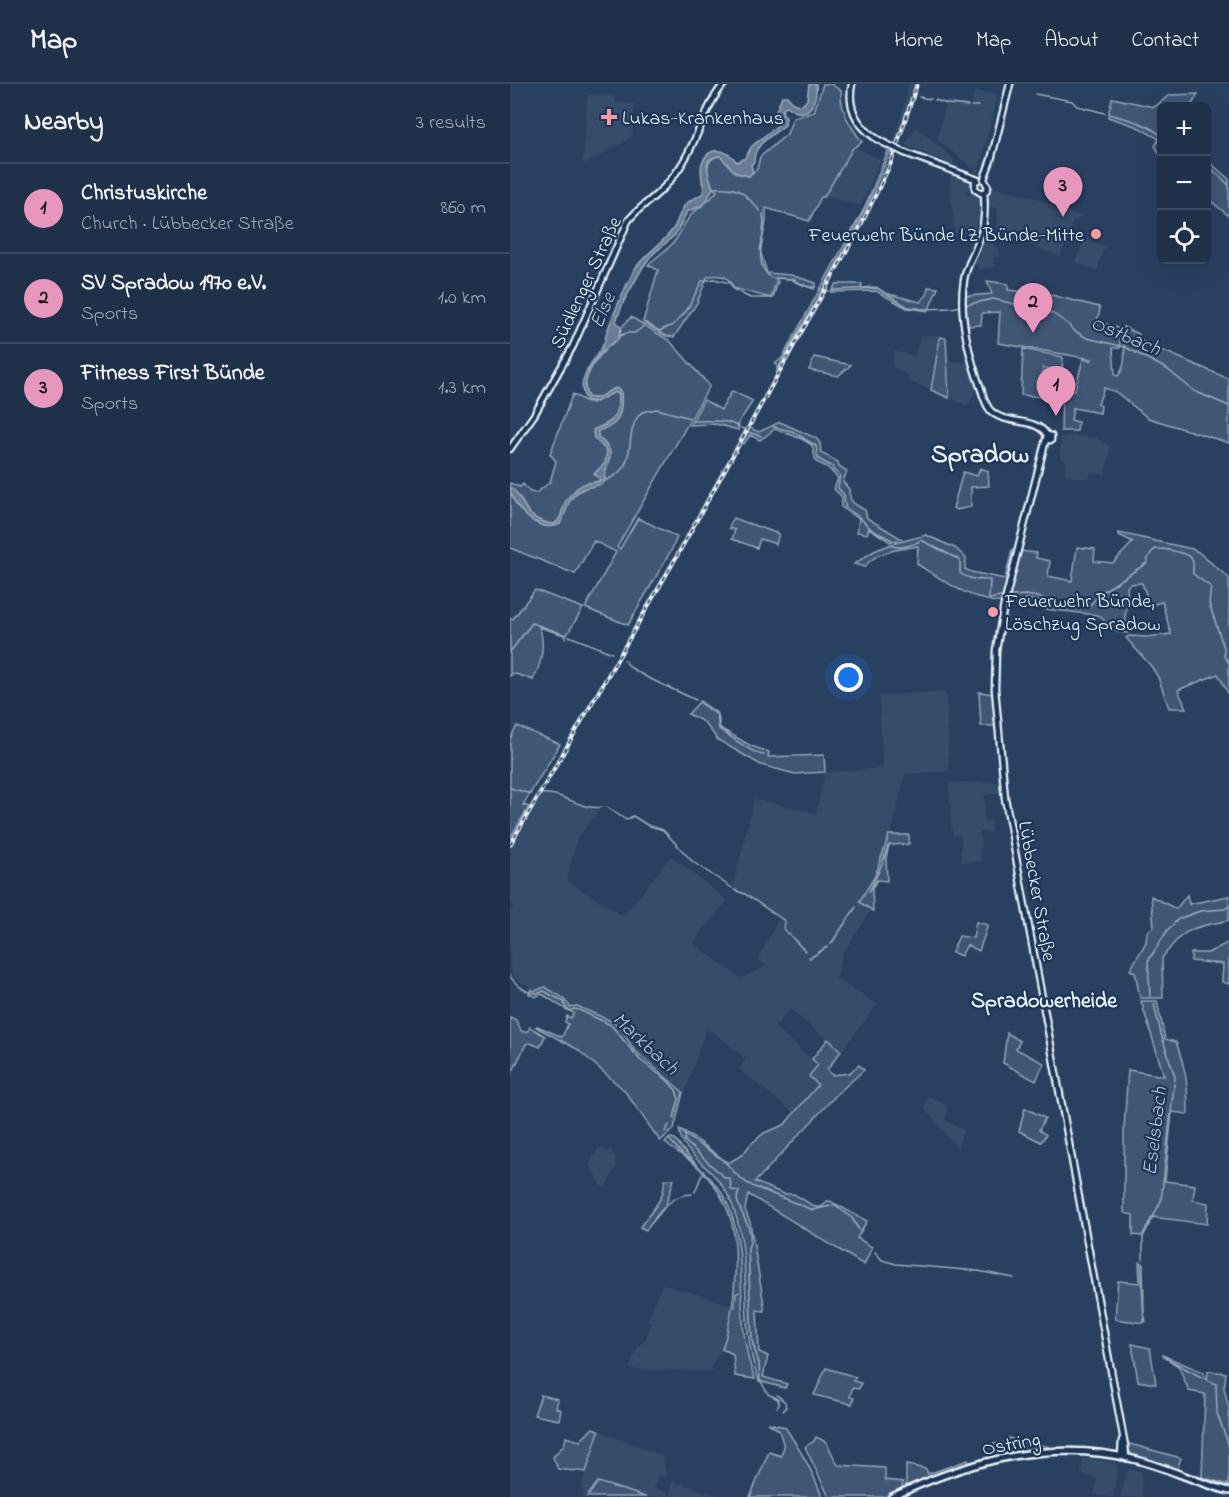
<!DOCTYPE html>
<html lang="en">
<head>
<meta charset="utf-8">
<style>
	body { margin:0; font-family:"Indie Flower",sans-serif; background:#273850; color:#f1f3f6 }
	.controls { position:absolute; right:18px; top:18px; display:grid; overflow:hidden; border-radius:9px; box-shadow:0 6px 24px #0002 }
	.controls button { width:54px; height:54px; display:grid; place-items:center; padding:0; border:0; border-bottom:2px solid #3c4b61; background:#1f3049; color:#f1f3f6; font:30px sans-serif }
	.you { position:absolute; left:339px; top:594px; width:21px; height:21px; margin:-15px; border:4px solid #fff; border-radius:50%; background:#1a73e8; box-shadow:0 0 0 9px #1a73e833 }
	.badge { display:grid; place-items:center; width:39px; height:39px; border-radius:50%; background:#e797bd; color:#111; font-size:20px; font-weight:700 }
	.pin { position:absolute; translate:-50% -50px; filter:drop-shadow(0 2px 3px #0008) }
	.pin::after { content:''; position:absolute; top:32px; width:21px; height:18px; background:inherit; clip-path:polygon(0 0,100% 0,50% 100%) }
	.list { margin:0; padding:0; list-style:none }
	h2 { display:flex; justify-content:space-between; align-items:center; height:78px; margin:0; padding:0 24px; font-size:26px }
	h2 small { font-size:20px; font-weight:400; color:#a1a9b4 }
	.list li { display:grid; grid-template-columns:39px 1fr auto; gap:18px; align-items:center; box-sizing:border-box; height:90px; padding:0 24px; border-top:2px solid #3c4b61 }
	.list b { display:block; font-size:22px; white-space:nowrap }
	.list p { margin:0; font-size:20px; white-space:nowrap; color:#a1a9b4 }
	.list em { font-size:20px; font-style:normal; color:#a1a9b4 }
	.icon { flex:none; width:33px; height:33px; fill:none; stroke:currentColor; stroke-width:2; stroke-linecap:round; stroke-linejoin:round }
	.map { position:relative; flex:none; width:719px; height:1413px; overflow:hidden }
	header { display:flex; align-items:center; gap:36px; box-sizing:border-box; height:84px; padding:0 30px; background:#1f3049; border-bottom:2px solid #3c4b61 }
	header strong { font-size:28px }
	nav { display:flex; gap:33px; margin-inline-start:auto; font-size:21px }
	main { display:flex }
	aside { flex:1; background:#1f3049 }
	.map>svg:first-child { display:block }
</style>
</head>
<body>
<header>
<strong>Map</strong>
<nav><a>Home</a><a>Map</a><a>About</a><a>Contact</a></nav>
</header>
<main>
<aside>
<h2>Nearby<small>3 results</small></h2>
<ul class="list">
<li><span class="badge">1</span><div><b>Christuskirche</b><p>Church · Lübbecker Straße</p></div><em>860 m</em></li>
<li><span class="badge">2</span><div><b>SV Spradow 1970 e.V.</b><p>Sports</p></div><em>1.0 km</em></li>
<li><span class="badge">3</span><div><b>Fitness First Bünde</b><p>Sports</p></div><em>1.3 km</em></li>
</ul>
</aside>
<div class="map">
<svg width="719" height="1413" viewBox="0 0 719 1413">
	<rect width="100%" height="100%" fill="#294061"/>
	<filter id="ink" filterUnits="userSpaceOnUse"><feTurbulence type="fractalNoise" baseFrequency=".0167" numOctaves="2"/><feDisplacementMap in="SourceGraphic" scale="12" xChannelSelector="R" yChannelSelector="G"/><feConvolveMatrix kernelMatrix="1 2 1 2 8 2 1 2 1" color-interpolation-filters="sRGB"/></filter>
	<g filter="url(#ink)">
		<path fill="#364d6b" d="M 399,0 L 408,0 L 385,74 L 361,127 L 199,418 L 32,708 L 89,727 L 67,754 L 57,797 L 113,832 L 161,772 L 217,817 L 183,859 L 230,894 L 257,882 L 248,875 L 270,832 L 223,805 L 244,715 L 306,729 L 315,688 L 373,684 L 369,612 L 434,607 L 436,611 L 439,687 L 395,690 L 383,742 L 370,781 L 349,818 L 361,826 L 337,864 L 333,867 L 326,895 L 368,920 L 331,967 L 280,925 L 264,943 L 308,981 L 308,1000 L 285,1030 L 229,985 L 236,975 L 203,948 L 196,945 L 175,1008 L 124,966 L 103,938 L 67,922 L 60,923 L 53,914 L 35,903 L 25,907 L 18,904 L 18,901 L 10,898 L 3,892 L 0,886 L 0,826 L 4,823 L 0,817 L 0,766 L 28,715 L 0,763 L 0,754 L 131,529 L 348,140 L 380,68 L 395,19 Z
			M 465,7 L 488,11 L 468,89 L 427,55 L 437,17 L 461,22 Z
			M 79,11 L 105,12 L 105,19 L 124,20 L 122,53 L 75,80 L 73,78 L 77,13 Z
			M 406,43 L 444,75 L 444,82 L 395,61 Z
			M 345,64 L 371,75 L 351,122 L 315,112 Z
			M 440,90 L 461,99 L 460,104 L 455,108 L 456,111 L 466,110 L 470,114 L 471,136 L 468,149 L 449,150 L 444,148 Z
			M 483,103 L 525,114 L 572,133 L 563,137 L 550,173 L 488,148 L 488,124 L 477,123 L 479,106 Z
			M 474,148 L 491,170 L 483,175 L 485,182 L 469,186 L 468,182 L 462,179 Z
			M 574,155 L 595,162 L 587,186 L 565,178 Z
			M 431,251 L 421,306 L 398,297 L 399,292 L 382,282 L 384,267 L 405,272 L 410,252 Z
			M 438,278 L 460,278 L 467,302 L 458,322 L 439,314 Z
			M 533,283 L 552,286 L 552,317 L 532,313 Z
			M 559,351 L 586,354 L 601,362 L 595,390 L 581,388 L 579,395 L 554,391 L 557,377 L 550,375 L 551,354 Z
			M 492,698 L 493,709 L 475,711 L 474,737 L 481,737 L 481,748 L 470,748 L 471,778 L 451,778 L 451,751 L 442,751 L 439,699 Z
			M 419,1012 L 438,1022 L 435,1036 L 454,1046 L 447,1063 L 414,1024 Z
			M 89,1063 L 98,1068 L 100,1064 L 106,1075 L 105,1078 L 107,1082 L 94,1105 L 79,1080 Z
			M 152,1200 L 222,1221 L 219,1245 L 212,1265 L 202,1281 L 201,1287 L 119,1285 L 128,1262 L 135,1257 L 141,1239 L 137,1238 Z
			M 89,1347 L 153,1372 L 156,1393 L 148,1391 L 144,1404 L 157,1408 L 158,1413 L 73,1413 L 74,1407 L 71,1405 Z
			M 574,1374 L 605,1379 L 608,1383 L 603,1413 L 584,1411 L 587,1394 L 571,1390 Z
			M 620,1385 L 631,1387 L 633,1413 L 610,1413 L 616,1391 Z
			M 162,1397 L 210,1412 L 161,1413 Z"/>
		<path fill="#415774" stroke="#94a4b6" stroke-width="1.5" d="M 313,0 L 321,0 L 331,7 C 330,27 341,43 352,58 L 343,64 L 314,113 L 311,113 L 299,137 L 256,124 L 256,138 L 250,166 L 257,189 L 281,191 L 306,199 L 304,205 L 285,198 L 285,195 L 267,194 L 261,214 L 223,204 C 219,191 208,190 197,193 L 187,219 L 164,253 L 156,252 L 133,238 L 148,186 L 138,181 C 145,173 155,168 162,160 C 171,151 174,137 183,129 C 192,121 199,118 207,107 C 195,100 192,73 210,72 L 226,89 L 238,92 L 247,85 L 250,73 L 277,50 L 283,34 L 304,28 Z
			M 688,10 L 681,22 L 652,22 L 651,68 L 649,69 L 645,62 L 649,55 L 628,43 L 598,33 L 602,14 L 644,23 L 660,11 Z
			M 378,67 L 380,68 C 350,144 307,215 267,286 L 267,281 L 265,280 L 272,274 L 354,125 Z
			M 697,76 L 719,95 L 719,132 L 697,114 Z
			M 477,197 L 498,200 L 498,206 L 541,211 L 589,223 L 590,225 L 587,237 L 610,245 L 610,264 L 603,264 L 605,291 L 608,292 C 619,280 613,258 613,243 L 629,250 L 628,254 L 633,258 L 719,295 L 719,359 L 638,334 L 606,308 L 594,304 L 588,320 L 591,322 L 590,329 L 563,324 L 561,336 L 568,338 L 567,347 L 551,347 L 552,307 L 565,306 L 573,275 L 581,277 L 582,275 L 488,259 L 490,228 L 472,229 L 471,241 L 456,242 L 456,212 L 482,210 Z
			M 326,200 L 352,200 L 351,204 L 366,203 L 375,209 L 410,218 L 417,211 L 418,203 L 428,204 L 418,227 L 397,224 L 366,207 L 321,208 Z
			M 121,233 L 160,257 L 198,300 L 199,303 L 107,463 L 110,465 L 128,434 L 167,453 L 162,465 L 118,541 L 75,524 L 106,468 L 84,457 L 65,490 L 0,464 L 0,399 L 10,403 L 13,400 L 20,408 L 26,409 L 40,398 L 46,377 L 40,370 L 60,317 L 63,310 L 75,317 L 82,319 L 82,315 L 78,314 C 69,298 84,278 95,266 C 101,258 111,256 111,244 Z
			M 430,253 L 436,254 L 439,314 L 421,306 Z
			M 513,265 L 553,273 L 552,286 L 533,284 L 532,313 L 511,311 Z
			M 304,273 L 341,281 L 328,292 L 299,286 Z
			M 222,307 L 243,317 L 229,338 L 228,346 L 206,340 L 180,341 L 194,316 L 211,326 Z
			M 270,338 L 306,354 L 310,359 L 311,369 L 328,378 L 329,382 L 337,387 L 333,398 L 339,405 C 339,418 344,420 355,426 L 357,434 L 392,455 L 380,458 L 359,444 L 357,450 L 347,448 L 349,435 L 331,423 L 332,413 L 324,405 L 328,394 L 317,383 L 306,378 L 302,361 L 292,355 L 265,345 L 250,356 L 240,351 L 234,360 L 232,359 L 240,344 L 249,348 Z
			M 470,384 L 478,387 L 479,402 L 461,403 L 461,423 L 446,426 L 443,424 L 453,388 L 467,392 Z
			M 223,434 L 269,450 L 266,460 L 250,455 L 247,464 L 222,455 L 225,446 L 219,444 Z
			M 609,449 L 682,465 L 688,468 L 719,494 L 719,611 L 708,590 L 668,606 L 676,624 L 659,624 L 648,593 L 641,582 L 616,554 L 619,552 L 637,553 L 661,550 L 652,518 L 640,521 L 632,499 L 620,500 L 617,503 L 618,519 L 615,532 L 618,549 L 607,548 L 588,531 L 535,525 L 535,518 L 516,515 L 515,523 L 497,520 L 509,467 L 527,469 L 526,474 L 540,477 L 538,492 L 562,497 L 567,463 L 585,465 L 584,477 L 603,479 L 623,458 L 609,451 Z
			M 416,451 L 445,464 L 456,474 L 455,485 L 461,488 L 495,495 L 502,466 L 504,466 L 493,519 C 460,516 434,497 407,480 L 408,462 C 391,465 364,467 355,483 L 344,480 L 364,467 L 382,460 Z
			M 25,506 L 73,524 L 55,554 L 54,551 L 29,543 C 36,560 31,581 23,596 L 3,589 L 0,592 L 0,534 L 3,535 Z
			M 469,608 L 483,610 L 487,642 L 471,642 Z
			M 190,617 L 208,630 L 210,644 L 241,662 L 259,668 L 258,673 L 314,671 L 315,688 L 285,690 L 251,681 L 208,656 L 194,638 L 178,630 Z
			M 7,642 L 50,660 L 13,721 L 19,723 L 0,754 L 0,655 Z
			M 379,751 L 399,751 L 399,760 L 379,761 L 376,774 L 377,797 L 367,796 L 362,804 L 363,827 L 349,818 L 365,792 Z
			M 677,811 L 679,820 L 719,812 L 719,836 C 681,845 677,841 652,874 L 653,914 L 630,914 L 625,888 L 620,886 L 636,858 L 637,848 L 644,842 L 641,812 L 666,825 Z
			M 466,838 L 478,841 L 469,867 L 457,861 L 451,872 L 442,868 L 449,852 L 463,854 Z
			M 719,858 L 719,900 L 712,898 L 713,880 L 681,877 L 681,869 L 698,869 Z
			M 35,903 L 53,914 L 60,923 L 67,922 L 103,938 L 111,944 L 124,966 L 173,1008 L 164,1045 L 150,1057 L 114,1006 L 67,965 L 26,943 L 27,942 L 52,953 L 58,940 L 55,938 L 57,932 L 61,934 L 64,929 C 53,926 44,916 31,910 L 25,913 L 19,910 L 21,905 L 25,907 Z
			M 631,917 L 647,917 L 655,955 L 666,958 C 676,986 678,1000 678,1030 L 662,1028 L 655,1097 L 685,1101 L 683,1116 L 698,1119 L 697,1140 L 642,1133 L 632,1152 L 623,1151 L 623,1131 L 614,1129 L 614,1044 L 618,986 L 654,992 Z
			M 0,933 L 6,936 L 12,948 L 18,947 L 20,943 L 35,952 L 30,963 L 20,959 L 16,960 L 0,993 Z
			M 497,949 L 510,957 L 506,965 L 534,979 L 526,997 L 493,979 Z
			M 318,955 L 331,967 L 317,986 L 322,991 L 339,989 L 349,981 L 354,986 L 329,1008 L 245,1098 L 274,1110 L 284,1110 L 305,1123 L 312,1123 L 317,1117 L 320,1117 L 357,1137 L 347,1154 L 362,1163 L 354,1181 L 238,1110 L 235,1126 L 240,1138 L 254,1221 L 254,1227 L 247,1226 L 249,1268 L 258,1272 L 253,1293 L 277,1300 L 275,1304 L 249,1297 C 227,1240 244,1179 223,1123 C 220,1114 214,1103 207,1095 C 193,1078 172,1068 169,1045 C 175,1046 210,1073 218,1079 L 232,1071 L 240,1061 L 254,1049 L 274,1041 L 308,1001 L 299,992 L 308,981 L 302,975 Z
			M 515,1024 L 535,1034 L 529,1046 L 536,1051 L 531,1058 L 509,1047 Z
			M 160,1054 L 165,1055 C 180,1080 208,1094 219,1123 C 241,1177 222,1238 245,1295 L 225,1292 L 223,1270 L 212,1265 C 219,1245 222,1227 224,1207 C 228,1159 227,1124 192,1087 C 182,1076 167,1069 155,1059 Z
			M 164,1095 L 155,1123 L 136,1146 L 130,1143 C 140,1129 156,1114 154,1096 Z
			M 629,1178 L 631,1178 L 634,1239 L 605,1235 L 608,1197 L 630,1199 Z
			M 622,1260 L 640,1264 L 646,1300 L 628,1297 Z
			M 652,1271 L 693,1288 L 697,1296 L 698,1287 L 716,1289 L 714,1304 L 719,1325 L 719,1401 L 692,1393 L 695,1310 L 679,1307 L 669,1283 Z
			M 316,1284 L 346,1293 L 343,1297 L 351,1299 L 349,1305 L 342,1304 L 340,1313 L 344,1314 L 342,1320 L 304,1311 Z
			M 31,1311 L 48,1315 L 46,1324 L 51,1326 L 49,1336 L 24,1331 Z
			M 258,1339 L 275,1343 C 290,1366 303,1387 312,1413 L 240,1413 L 259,1368 L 271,1372 L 274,1363 L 269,1346 Z
			M 83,1344 L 89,1347 L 76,1388 C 66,1386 58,1387 48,1385 L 43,1373 L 54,1361 L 56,1353 L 70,1357 Z
			M 306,1353 L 316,1358 L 328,1381 L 375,1384 L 375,1396 L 393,1398 L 392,1405 L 374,1413 L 319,1413 L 295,1363 L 304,1357 Z
			M 498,1354 L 540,1363 C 522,1366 495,1376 481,1363 L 482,1360 L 496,1359 Z
			M 616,1359 L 671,1374 L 667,1386 L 644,1377 L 623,1372 L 618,1365 Z
			M 458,1376 L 459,1381 L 396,1403 L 396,1381 L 416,1385 L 418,1390 Z
			M 88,1398 L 136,1413 L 77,1413 Z"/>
		<path fill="#6b7c95" stroke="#9dabbd" stroke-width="1.5" d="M 299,0 L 306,0 C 308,19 297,39 277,22 L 274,23 L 272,29 L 276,32 L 275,41 C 263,51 243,60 244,78 L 241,81 L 243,88 L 239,92 L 226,89 L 210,72 C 190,73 199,92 203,104 L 197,116 L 191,122 L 177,128 L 165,151 L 140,173 L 133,183 L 114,217 L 106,237 L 111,244 L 109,254 C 105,258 101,260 97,263 C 85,273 69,298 78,313 C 89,317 96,307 106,304 L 111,307 C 112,318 112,334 102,341 C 98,344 92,345 88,347 L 88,353 C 112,372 93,376 95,397 C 88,404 81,401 73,405 C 55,415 59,425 50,440 C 29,451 1,423 0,403 C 18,415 10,436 44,440 C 54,434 51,422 58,414 C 62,409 70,400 77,399 C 83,398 86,399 91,396 L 84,390 L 95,379 L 97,367 L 84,354 L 83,346 C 88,343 93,342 98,339 C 107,334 109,319 109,310 L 105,308 L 86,318 L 77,317 C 62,296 86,276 95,257 C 94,250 121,189 127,182 C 137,169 153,159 163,145 C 168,138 169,129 175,121 C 180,115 188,114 194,108 C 193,99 189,88 192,79 C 200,59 217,66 227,78 L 235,74 L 242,62 L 268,41 L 266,27 L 272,12 L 277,12 L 283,19 L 291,22 L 297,16 Z"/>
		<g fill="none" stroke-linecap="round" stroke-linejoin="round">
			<path stroke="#9dabbd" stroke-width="1.5" d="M 525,10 L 562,17 L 567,22 L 595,29
				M 409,13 L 421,15
				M 425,16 L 437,20 L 458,22
				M 461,22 L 468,22
				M 599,30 C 617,35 638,39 652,53
				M 696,80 L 719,101
				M 203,104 C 230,102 233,108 250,127
				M 253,130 C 258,152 240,177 261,194 L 281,195 L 298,203 L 305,203
				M 309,204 L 312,206
				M 323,206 L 367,204 L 398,223 L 413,225 L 442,224 L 483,215 L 542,229 L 558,240 L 563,246 L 577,254 L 615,263 L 657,285 L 684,307 L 719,322
				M 316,207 L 319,207
				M 229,208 L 240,214 L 263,214 L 268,197
				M 136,239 L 149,247 L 163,241 L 171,233 L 177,226 L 192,197 L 204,195 L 220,199 L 223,205 L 227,207
				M 109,252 L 117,249 L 125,249 L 135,241
				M 183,337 C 198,337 216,335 229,343
				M 263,343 L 282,347 L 306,362 L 308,375 L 323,383 L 323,386 L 330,391 L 328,404 L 334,411 L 335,423 L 349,433 L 362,446 L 382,456
				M 231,344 L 234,345
				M 238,348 L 251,352
				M 94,397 C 133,383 110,349 132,328 L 147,325 L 180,334
				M 382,462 C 390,465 404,461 411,456 L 450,476 L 450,489 C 461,497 468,495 480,496 L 479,515 L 491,513
				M 502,512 L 516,511 L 533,514 L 539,518 L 580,521 L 592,508 L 637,479 C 638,474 640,469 644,466 C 650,463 679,469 682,475 C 684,479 683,486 683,490 L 701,503 L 699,519 L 714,564 L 714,572 L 719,579
				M 59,552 L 102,569
				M 0,568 L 22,539 L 56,551
				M 114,576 L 121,584 L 138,594 L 186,616
				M 189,618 L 207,631 L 209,645 C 219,651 244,671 254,671
				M 0,704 L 21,710
				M 31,710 C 52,707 71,727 92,723
				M 97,723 L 116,736 L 123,732 L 137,741 L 153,746 L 183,778 L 222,804
				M 224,806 L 235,810 L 275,837 L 274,845 L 295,867
				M 359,808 L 372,780 L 378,762
				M 321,860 L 346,823
				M 299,873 L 300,874 L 317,863
				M 0,892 C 4,899 16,909 24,909 C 28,910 31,908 34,907 L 54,918 L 55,922 L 60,927 L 64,925 L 69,926 L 101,941 L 130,976 L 157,996 L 166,1006 L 169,1015 L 164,1034
				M 640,912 L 638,877 L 657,847 L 668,835 L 690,827 L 715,825 L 719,822
				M 171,1047 C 183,1058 198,1065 211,1075 C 222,1083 228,1096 241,1101
				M 155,1048 L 159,1041
				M 175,1051 L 175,1057 L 215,1094 L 220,1094 L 221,1106 L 229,1107 C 228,1110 227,1113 227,1116 C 231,1132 246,1147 238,1164 L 242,1257 L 249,1279 L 250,1296 L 258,1310 L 268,1315 L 269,1321 L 267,1323
				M 159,1055 L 173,1071 L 183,1078
				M 242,1102 L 303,1126 L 325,1121 L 342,1134 L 349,1146
				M 185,1108 L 192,1090
				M 138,1143 C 149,1128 162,1110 182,1110
				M 365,1168 L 372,1176 L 386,1180 L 468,1187 L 504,1194
				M 633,1175 L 633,1153 L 651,1117 L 665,993 L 651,950 L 644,920
				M 633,1179 L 634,1229 L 636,1238
				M 225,1218 L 226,1210 L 229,1208
				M 225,1223 L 225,1220
				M 654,1273 L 693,1294
				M 698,1296 L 706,1300 L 707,1329 L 719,1362
				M 267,1311 L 275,1318 L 276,1324 L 273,1327"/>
			<defs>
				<path id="secondary" d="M 342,0 C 336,27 351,47 374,59
					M 395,69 L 468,96
					M 474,95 L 481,76 L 500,0
					M 465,98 L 465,105 L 471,109
					M 474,108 C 475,122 475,140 470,153 C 466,168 456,181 454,196 C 448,232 459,272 471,305 C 473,311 475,320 480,326 C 494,342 525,332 537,351 L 541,352 L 541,356 L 537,356
					M 471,109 L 476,107 L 478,103 L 474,95
					M 537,351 L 494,521 L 486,566 L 485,605 L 495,714 L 615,1362 L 616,1374
					M 0,365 L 24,331 L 63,262 L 118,137 C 127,125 139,118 149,108 C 157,101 164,92 170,83 C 188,57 194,23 214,0
					M 611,1373 L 612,1356"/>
				<path id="primary" d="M 382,1413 C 460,1376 542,1354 627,1376 C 658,1384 688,1399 719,1407"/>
			</defs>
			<use href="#secondary" stroke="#e8f1f8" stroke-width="9"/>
			<use href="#primary" stroke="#e8f1f8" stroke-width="10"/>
			<use href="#secondary" stroke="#1d3557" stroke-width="4.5"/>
			<use href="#primary" stroke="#1d3557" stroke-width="5"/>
			<defs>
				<path id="rail" d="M 0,761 L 163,479 L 351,141 L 381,79 L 407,0"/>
			</defs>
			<use href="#rail" stroke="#e8f1f8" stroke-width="4"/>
			<use href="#rail" stroke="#1d3557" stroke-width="1.5" stroke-dasharray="4.5" stroke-linecap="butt"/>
			<defs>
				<path id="secondary-bridge" d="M 374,59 L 395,69"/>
			</defs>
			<use href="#secondary-bridge" stroke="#e8f1f8" stroke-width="9" stroke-linecap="butt"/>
			<use href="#secondary-bridge" stroke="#1d3557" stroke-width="4.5"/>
		</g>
	</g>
	<g fill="#ff9aa2" stroke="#1d3557" stroke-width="2">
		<path d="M96 24h6v6h6v6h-6v6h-6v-6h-6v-6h6z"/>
		<circle cx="586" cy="150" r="6"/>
		<circle cx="483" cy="528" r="6"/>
	</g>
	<g text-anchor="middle" stroke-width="4.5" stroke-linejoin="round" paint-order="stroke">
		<g font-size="20" fill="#e8f1f8" stroke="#1d3557" text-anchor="start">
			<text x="112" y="40">Lukas-Krankenhaus</text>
			<text x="574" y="157" text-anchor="end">Feuerwehr Bünde LZ Bünde-Mitte</text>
			<text x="495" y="523">Feuerwehr Bünde,<tspan x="495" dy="23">Löschzug Spradow</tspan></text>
		</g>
		<g font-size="20" fill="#e8f1f8" stroke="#1d3557">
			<text transform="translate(75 198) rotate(-65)" y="7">Südlenger Straße</text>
			<text transform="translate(528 807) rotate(80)" y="7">Lübbecker Straße</text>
			<text transform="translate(501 1359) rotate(-10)" y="7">Ostring</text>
		</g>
		<g font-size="21" font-style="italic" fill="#b6c2d0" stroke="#1d3557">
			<text transform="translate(92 226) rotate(-67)" y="7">Else</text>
			<text transform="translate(616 251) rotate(23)" y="7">Ostbach</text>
			<text transform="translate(136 959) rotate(43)" y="7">Markbach</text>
			<text transform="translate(644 1047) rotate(-83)" y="7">Eselsbach</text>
		</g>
		<g font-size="22" font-weight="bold" fill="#e8f1f8" stroke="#1d3557">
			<text x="534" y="923">Spradowerheide</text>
		</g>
		<g font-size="26" font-weight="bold" fill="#e8f1f8" stroke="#1d3557">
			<text x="470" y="378">Spradow</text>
		</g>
	</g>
</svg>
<div class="controls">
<button>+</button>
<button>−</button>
<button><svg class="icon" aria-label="locate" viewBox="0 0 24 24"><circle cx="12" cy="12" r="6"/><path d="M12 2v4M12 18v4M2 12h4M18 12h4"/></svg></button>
</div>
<div class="you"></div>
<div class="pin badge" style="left:546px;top:332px">1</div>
<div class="pin badge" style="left:523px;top:249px">2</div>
<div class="pin badge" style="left:553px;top:133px">3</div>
</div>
</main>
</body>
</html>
